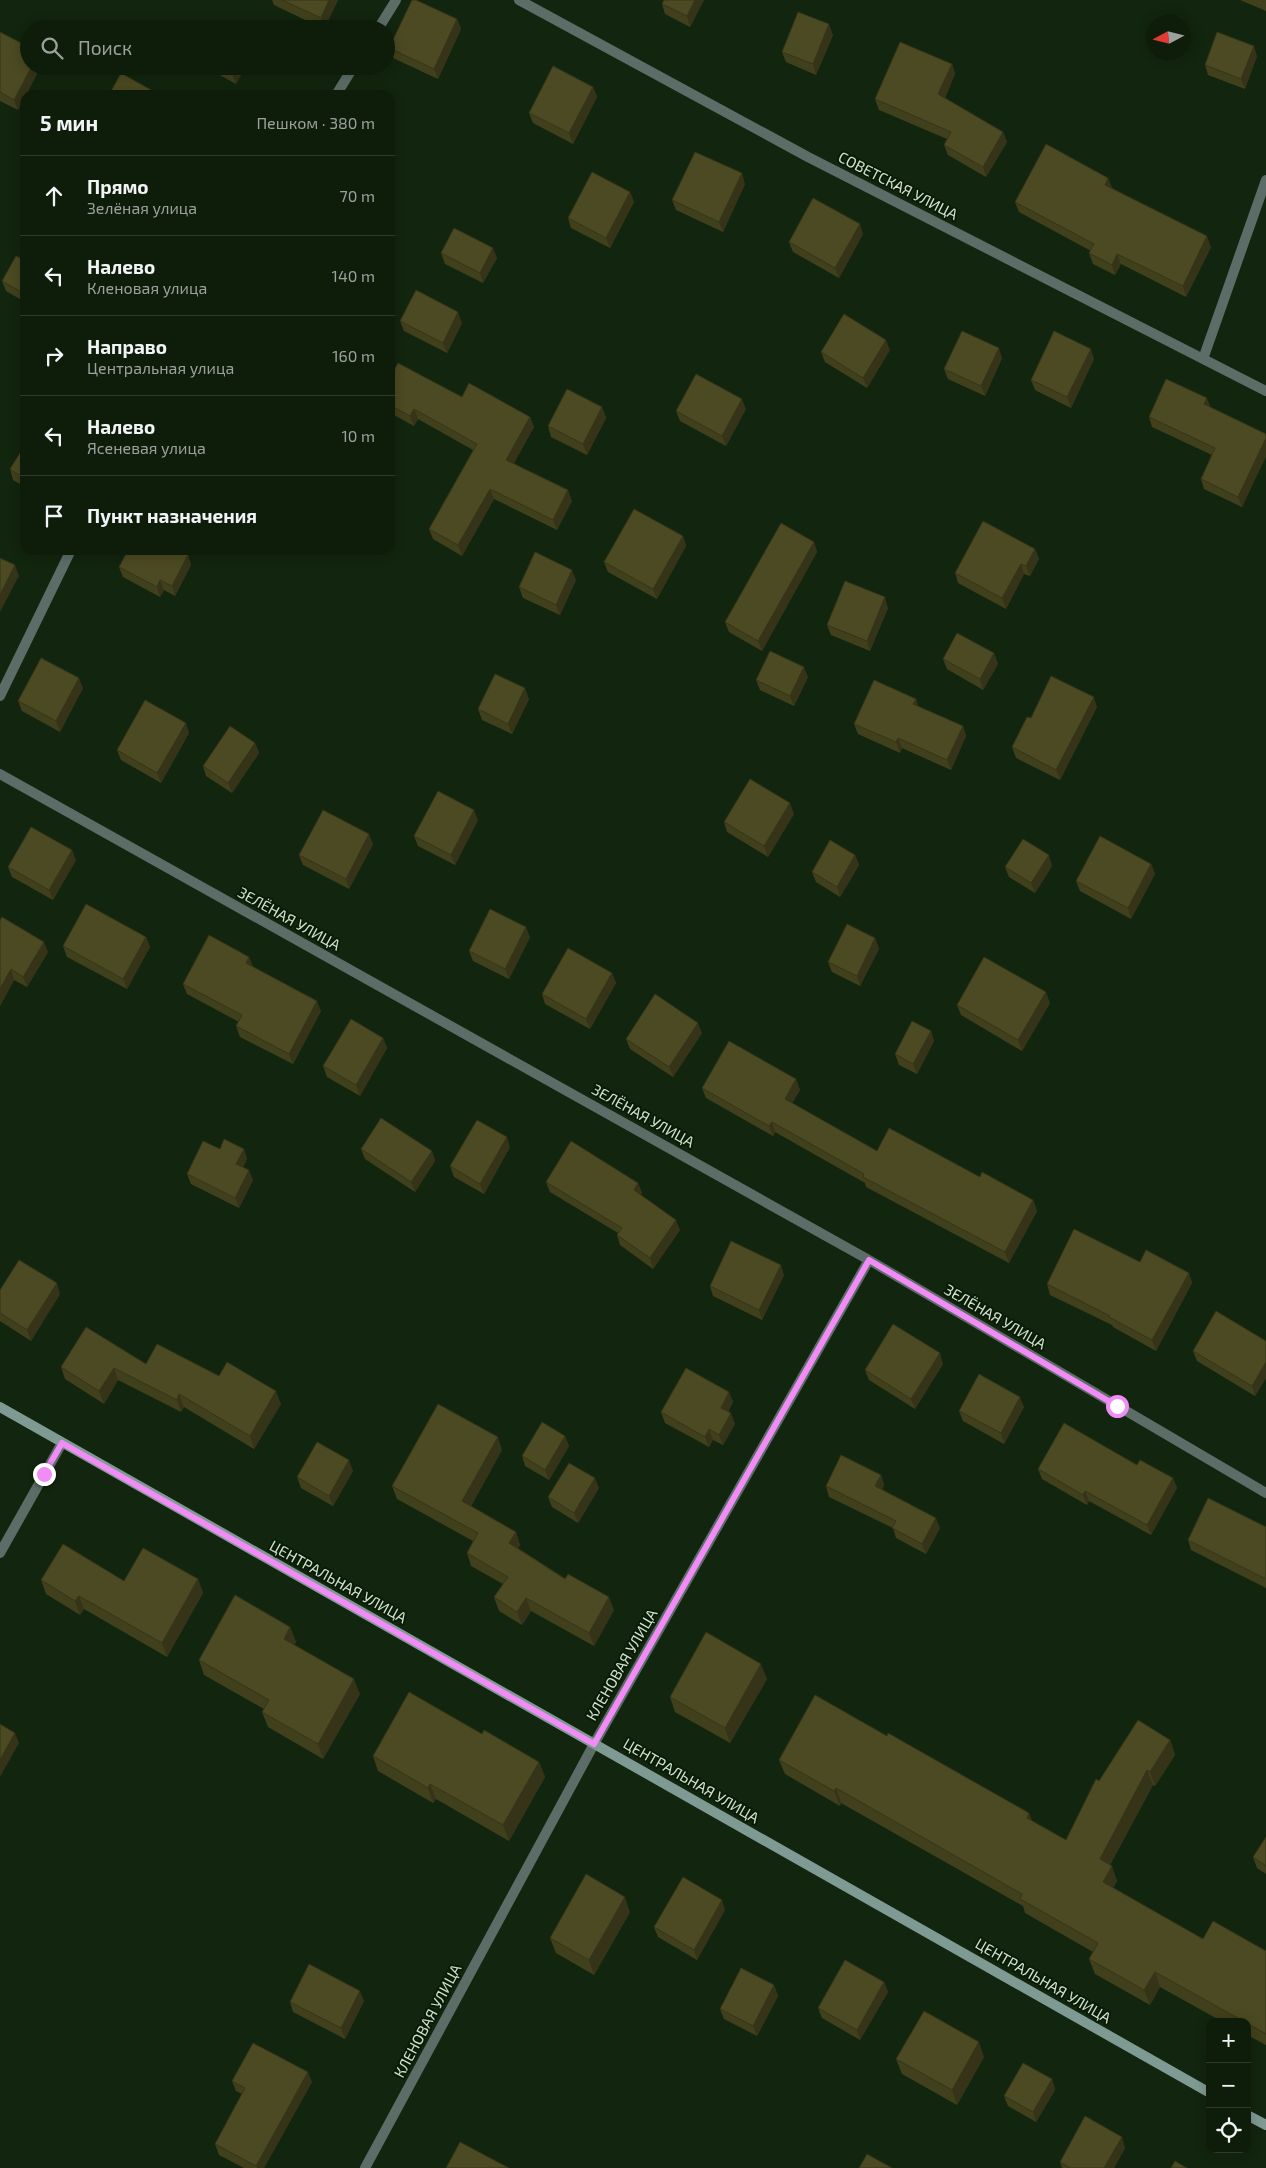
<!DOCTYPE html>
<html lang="ru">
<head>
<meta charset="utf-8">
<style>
	body { margin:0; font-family:"Exo 2",sans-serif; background:#172513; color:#f1f3f6 }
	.controls { position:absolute; right:15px; bottom:15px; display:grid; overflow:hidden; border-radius:10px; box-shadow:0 2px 12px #0003 }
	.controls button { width:45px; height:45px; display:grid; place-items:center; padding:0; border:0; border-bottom:1px solid #2e3a2b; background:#0e1c0a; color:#f1f3f6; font:25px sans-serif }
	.compass { position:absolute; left:1146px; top:15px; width:45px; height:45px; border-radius:50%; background:#0e1c0a; box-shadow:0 2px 12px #0003; rotate:263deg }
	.stop { position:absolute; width:15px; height:15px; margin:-11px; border:4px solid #f18bf5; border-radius:50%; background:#fff }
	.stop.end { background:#f18bf5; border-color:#fff; box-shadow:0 1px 5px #0008 }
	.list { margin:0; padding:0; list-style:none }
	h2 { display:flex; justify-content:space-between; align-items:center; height:65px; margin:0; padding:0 20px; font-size:21px }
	h2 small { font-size:16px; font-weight:400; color:#9ba19c }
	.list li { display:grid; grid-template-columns:32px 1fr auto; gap:15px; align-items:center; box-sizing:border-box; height:80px; padding:0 20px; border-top:1px solid #2e3a2b }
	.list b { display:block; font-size:19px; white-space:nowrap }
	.list p { margin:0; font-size:16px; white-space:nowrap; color:#9ba19c }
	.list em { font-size:16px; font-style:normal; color:#9ba19c }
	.icon { flex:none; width:28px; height:28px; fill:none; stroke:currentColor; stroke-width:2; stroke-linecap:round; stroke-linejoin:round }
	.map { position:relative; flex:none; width:1266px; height:2168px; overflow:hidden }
	.search { position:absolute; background:#0e1c0a; box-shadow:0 2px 12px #0003; left:20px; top:20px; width:375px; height:55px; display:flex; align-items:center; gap:12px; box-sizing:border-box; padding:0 18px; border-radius:28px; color:#9ba19c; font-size:19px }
	.panel { position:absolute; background:#0e1c0a; box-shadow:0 2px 12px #0003; left:20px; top:90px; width:375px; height:465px; border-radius:15px }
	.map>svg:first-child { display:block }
</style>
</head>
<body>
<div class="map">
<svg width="1266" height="2168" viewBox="0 0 1266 2168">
	<rect width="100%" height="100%" fill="#12250e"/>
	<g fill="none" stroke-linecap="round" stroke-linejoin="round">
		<path stroke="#5c6d68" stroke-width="10" d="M 519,0 L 808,157 L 1266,391
			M 378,29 L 396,0
			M 336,95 L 354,66
			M 1203,359 L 1266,180
			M 0,696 L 71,550
			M 0,774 L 869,1260 L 1266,1493
			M 0,1553 L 62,1443
			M 365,2168 L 594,1744 L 869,1260"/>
		<path stroke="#7f9a92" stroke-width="10" d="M 0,1407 L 1210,2093
			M 1247,2115 L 1266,2125"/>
	</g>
	<path fill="#41401d" d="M 272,0 L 338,0 L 324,29 L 274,5 Z
		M 704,0 L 690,27 L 665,14 L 662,4 Z
		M 1240,0 L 1266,0 L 1266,11 Z
		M 457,19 L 461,29 L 438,79 L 393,58 L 389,48 Z
		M 0,32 L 41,66 L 26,95 L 25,95 L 18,110 L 0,101 Z
		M 833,35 L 816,75 L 786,62 L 782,52 Z
		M 1257,56 L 1245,89 L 1208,75 L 1205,65 Z
		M 952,64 L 955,74 L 945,98 L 1003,132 L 1007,142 L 986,177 L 948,155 L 944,145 L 947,139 L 879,110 L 875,99 Z
		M 207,66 L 246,66 L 236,84 L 207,68 Z
		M 593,87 L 597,97 L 573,144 L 533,123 L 529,113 Z
		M 1108,178 L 1112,188 L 1211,247 L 1186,297 L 1121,264 L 1115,275 L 1093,264 L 1089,253 L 1091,251 L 1019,212 L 1015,202 Z
		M 745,184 L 723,232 L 676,210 L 672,200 Z
		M 630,192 L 634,202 L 610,248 L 571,228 L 568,218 Z
		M 863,234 L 839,278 L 793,252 L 789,242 Z
		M 441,253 L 497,258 L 483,283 L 445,264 Z
		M 25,260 L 25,302 L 6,291 L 2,281 Z
		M 400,321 L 462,323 L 447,353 L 404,331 Z
		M 890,350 L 867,388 L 825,362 L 821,352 Z
		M 1002,358 L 985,396 L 948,379 L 944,369 Z
		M 1094,359 L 1071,408 L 1035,390 L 1031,380 Z
		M 390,378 L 462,397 L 530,417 L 534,427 L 514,463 L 572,501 L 557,530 L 494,499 L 462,556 L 433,539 L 429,529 L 473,450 L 418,419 L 414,426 L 390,413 Z
		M 602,407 L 606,418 L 587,455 L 551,437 L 548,426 Z
		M 1211,408 L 1266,434 L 1266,456 L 1242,507 L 1204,489 L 1201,479 L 1212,455 L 1152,427 L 1149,417 Z
		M 746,409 L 726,446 L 680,421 L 676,411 Z
		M 25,445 L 25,487 L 13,480 L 10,469 Z
		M 683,536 L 686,546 L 657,599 L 608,572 L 604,562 Z
		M 814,542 L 817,552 L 762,651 L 729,632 L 725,622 Z
		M 1035,549 L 1039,559 L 1030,576 L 1024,574 L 1006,609 L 958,583 L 955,573 Z
		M 188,555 L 191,565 L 175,596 L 164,590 L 160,597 L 123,577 L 119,567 Z
		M 576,580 L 560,615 L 523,598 L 519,587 Z
		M 888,608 L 870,651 L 831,635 L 827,625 Z
		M 994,653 L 998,664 L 983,690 L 947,669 L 943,659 Z
		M 808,677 L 794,706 L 760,690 L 756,680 Z
		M 83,688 L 60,732 L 22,711 L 18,701 Z
		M 529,699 L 512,734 L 482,720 L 478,709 Z
		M 916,699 L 918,706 L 963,726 L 966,736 L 951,770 L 902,748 L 900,753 L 858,734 L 854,724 Z
		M 1097,707 L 1060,780 L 1016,758 L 1012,747 L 1031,718 Z
		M 189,733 L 161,783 L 121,760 L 117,750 Z
		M 255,743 L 259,753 L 232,793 L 206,776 L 203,766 Z
		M 794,814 L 768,857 L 727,832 L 724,822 Z
		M 478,820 L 455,865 L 418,846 L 414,836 Z
		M 373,844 L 349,889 L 303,865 L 299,855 Z
		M 855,855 L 859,865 L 840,897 L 816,882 L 812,872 Z
		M 76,860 L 53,900 L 12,877 L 8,867 Z
		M 1151,864 L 1155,874 L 1131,919 L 1080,891 L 1076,881 Z
		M 1052,866 L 1035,893 L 1009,877 L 1005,867 Z
		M 0,920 L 48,952 L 27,987 L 14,980 L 0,1006 Z
		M 146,937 L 150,947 L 127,989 L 67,957 L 63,946 Z
		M 530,937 L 509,979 L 473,961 L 469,951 Z
		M 875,938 L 879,949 L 860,986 L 832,972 L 828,962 Z
		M 249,957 L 253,967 L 321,1011 L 293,1064 L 240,1037 L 236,1026 L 239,1022 L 187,994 L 183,984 Z
		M 612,973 L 616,983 L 590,1029 L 545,1004 L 542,994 Z
		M 1050,1003 L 1022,1051 L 961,1015 L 957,1005 Z
		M 931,1031 L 934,1041 L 917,1074 L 899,1065 L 895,1054 Z
		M 702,1033 L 673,1077 L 630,1049 L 626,1039 Z
		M 383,1038 L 387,1048 L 360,1096 L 327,1077 L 323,1066 Z
		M 796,1079 L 800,1090 L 792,1103 L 877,1151 L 980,1177 L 1033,1200 L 1037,1211 L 1009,1263 L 866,1187 L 865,1183 L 775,1132 L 773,1136 L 706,1098 L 702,1088 Z
		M 510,1147 L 484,1194 L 454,1177 L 450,1166 Z
		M 220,1149 L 244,1149 L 247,1159 L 243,1167 L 253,1180 L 239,1208 L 191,1184 L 187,1174 Z
		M 361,1149 L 432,1151 L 435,1161 L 415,1192 L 365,1159 Z
		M 546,1182 L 638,1183 L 642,1193 L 641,1195 L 680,1230 L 653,1269 L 620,1245 L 617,1235 L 618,1233 L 550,1192 Z
		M 1140,1262 L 1189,1273 L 1192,1283 L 1156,1351 L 1113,1327 L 1112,1325 L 1050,1295 L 1047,1284 Z
		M 784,1275 L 762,1320 L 713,1296 L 710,1286 Z
		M 0,1290 L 60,1294 L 31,1341 L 0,1321 Z
		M 1266,1341 L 1266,1378 L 1255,1396 L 1197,1361 L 1193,1351 Z
		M 146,1364 L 219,1376 L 281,1404 L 254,1449 L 184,1407 L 181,1412 L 118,1380 L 104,1404 L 65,1379 L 61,1367 Z
		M 943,1364 L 915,1409 L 869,1380 L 865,1370 Z
		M 729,1392 L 733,1402 L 728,1412 L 735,1424 L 723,1445 L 713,1440 L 709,1447 L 665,1423 L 661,1412 Z
		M 1024,1407 L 1004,1444 L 963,1421 L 959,1411 Z
		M 565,1436 L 569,1446 L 549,1480 L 525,1466 L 522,1456 Z
		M 502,1450 L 471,1506 L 516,1532 L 520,1545 L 518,1548 L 614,1610 L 594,1646 L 531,1611 L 522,1625 L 499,1611 L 494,1597 L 503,1584 L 471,1566 L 467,1553 L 473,1541 L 397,1499 L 392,1486 Z
		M 1137,1465 L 1173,1478 L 1177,1488 L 1151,1535 L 1089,1501 L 1087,1505 L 1042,1479 L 1038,1469 Z
		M 353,1471 L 333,1506 L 301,1488 L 297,1477 Z
		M 881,1475 L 884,1485 L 882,1489 L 940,1528 L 926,1554 L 896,1538 L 893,1528 L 829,1497 L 826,1486 Z
		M 599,1488 L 578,1523 L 552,1507 L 548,1497 Z
		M 1266,1527 L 1266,1588 L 1191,1550 L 1188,1540 Z
		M 198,1579 L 203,1593 L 167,1657 L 84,1609 L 80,1615 L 46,1594 L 41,1580 L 124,1581 Z
		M 290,1627 L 296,1642 L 294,1645 L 360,1694 L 323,1759 L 268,1727 L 262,1712 L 264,1709 L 204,1675 L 199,1660 Z
		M 767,1679 L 730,1743 L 675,1712 L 670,1697 Z
		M 887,1736 L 1029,1813 L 1032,1821 L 1066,1840 L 1099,1781 L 1170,1740 L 1175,1755 L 1155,1786 L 1153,1785 L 1110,1865 L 1117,1881 L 1113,1888 L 1203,1939 L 1266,1951 L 1266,2045 L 1247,2035 L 1247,2022 L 1223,2022 L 1160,1987 L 1150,2005 L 1095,1974 L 1089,1959 L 1093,1952 L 1025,1913 L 1023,1906 L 841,1803 L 840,1806 L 785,1774 L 779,1760 Z
		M 373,1756 L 539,1762 L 545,1777 L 509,1841 L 436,1799 L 433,1803 L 378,1771 Z
		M 1266,1837 L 1266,1874 L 1257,1868 L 1253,1857 Z
		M 725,1910 L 697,1960 L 658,1937 L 654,1927 Z
		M 630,1912 L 594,1975 L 556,1953 L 550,1938 Z
		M 884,1982 L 888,1992 L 860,2040 L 822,2018 L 818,2008 Z
		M 774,1985 L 778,1996 L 757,2036 L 724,2019 L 720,2009 Z
		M 364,2001 L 345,2039 L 293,2012 L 290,2002 Z
		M 984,2057 L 957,2105 L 902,2074 L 896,2059 Z
		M 1052,2079 L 1055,2090 L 1036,2122 L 1008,2106 L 1004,2096 Z
		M 232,2081 L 312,2082 L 264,2168 L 244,2168 L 219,2155 L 215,2144 L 242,2094 L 236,2091 Z
		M 1125,2148 L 1114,2168 L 1062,2168 L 1060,2162 Z"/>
	<path fill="#353418" d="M 329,0 L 338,0 L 324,29 L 321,18 Z
		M 695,0 L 704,0 L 690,27 L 687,16 Z
		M 457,19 L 461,29 L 438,79 L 434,69 Z
		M 829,24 L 833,35 L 816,75 L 813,64 Z
		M 1254,46 L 1257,56 L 1245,89 L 1241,79 Z
		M 952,64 L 955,74 L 942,105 L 938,94 Z
		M 32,66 L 41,66 L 26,95 L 25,95 L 25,96 L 18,110 L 14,100 Z
		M 237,66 L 246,66 L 236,84 L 232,74 Z
		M 593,87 L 597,97 L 573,144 L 569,133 Z
		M 1003,132 L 1007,142 L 986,177 L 983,167 Z
		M 742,173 L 745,184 L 723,232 L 719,222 Z
		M 1108,178 L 1112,188 L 1108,195 L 1105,185 Z
		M 391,180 L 395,190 L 390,198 L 390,181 Z
		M 630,192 L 634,202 L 610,248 L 606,238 Z
		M 860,224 L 863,234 L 839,278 L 835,268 Z
		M 1207,236 L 1211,247 L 1186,297 L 1183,286 Z
		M 493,248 L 497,258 L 483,283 L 480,273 Z
		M 1117,254 L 1121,264 L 1115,275 L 1112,265 Z
		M 458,312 L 462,323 L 447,353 L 443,343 Z
		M 886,340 L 890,350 L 867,388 L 863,378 Z
		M 999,348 L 1002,358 L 985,396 L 981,386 Z
		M 1091,349 L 1094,359 L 1071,408 L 1067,397 Z
		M 1207,398 L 1211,408 L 1204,404 Z
		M 742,399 L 746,409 L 726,446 L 722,436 Z
		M 602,407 L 606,418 L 587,455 L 583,444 Z
		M 414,409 L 418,419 L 414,426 L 410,416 Z
		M 530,417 L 534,427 L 510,470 L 506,460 Z
		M 1266,438 L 1266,456 L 1242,507 L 1238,497 Z
		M 490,489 L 494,499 L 462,556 L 458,545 Z
		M 568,490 L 572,501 L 557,530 L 553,520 Z
		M 683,536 L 686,546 L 657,599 L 653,589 Z
		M 814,542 L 817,552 L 762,651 L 758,641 Z
		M 1035,549 L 1039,559 L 1030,576 L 1026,566 Z
		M 188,555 L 191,565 L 175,596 L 172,586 Z
		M 1021,564 L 1024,574 L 1006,609 L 1002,598 Z
		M 15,565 L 19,576 L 0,612 L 0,595 Z
		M 572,570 L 576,580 L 560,615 L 556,605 Z
		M 160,580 L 164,590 L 160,597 L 157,587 Z
		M 885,597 L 888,608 L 870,651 L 867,641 Z
		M 994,653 L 998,664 L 983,690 L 980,679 Z
		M 804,667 L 808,677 L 794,706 L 790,696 Z
		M 79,678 L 83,688 L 60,732 L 56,721 Z
		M 525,688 L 529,699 L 512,734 L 508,724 Z
		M 1094,697 L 1097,707 L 1060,780 L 1056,770 Z
		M 916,699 L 919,709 L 913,704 Z
		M 186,723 L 189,733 L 161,783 L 157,773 Z
		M 963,726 L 966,736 L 951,770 L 947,760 Z
		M 898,738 L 902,748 L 900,753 L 896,742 Z
		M 255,743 L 259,753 L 232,793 L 228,783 Z
		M 790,803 L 794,814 L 768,857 L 764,846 Z
		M 474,810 L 478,820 L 455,865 L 451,855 Z
		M 369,834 L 373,844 L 349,889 L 346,879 Z
		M 72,850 L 76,860 L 53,900 L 49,890 Z
		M 855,855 L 859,865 L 840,897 L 837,887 Z
		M 1049,855 L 1052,866 L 1035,893 L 1031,883 Z
		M 1151,864 L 1155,874 L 1131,919 L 1128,908 Z
		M 526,927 L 530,937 L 509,979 L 505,969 Z
		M 146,937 L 150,947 L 127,989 L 123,979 Z
		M 875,938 L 879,949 L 860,986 L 857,976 Z
		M 44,942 L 48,952 L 27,987 L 23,977 Z
		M 249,957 L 253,967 L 250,974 L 246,963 Z
		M 11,969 L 14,980 L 0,1006 L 0,989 Z
		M 612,973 L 616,983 L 590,1029 L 586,1019 Z
		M 1046,992 L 1050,1003 L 1022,1051 L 1018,1040 Z
		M 317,1001 L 321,1011 L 293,1064 L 289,1054 Z
		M 698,1023 L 702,1033 L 673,1077 L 669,1067 Z
		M 931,1031 L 934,1041 L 917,1074 L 913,1064 Z
		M 383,1038 L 387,1048 L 360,1096 L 356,1085 Z
		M 796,1079 L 800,1090 L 789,1109 L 785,1099 Z
		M 772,1122 L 775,1132 L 773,1136 L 769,1126 Z
		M 507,1137 L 510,1147 L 484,1194 L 480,1184 Z
		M 244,1149 L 247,1159 L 240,1174 L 236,1164 Z
		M 432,1151 L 435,1161 L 415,1192 L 411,1182 Z
		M 249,1170 L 253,1180 L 239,1208 L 235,1198 Z
		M 638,1183 L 642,1193 L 638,1200 L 634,1190 Z
		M 1033,1200 L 1037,1211 L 1009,1263 L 1005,1252 Z
		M 676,1220 L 680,1230 L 653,1269 L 650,1258 Z
		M 781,1265 L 784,1275 L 762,1320 L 759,1310 Z
		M 1189,1273 L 1192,1283 L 1156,1351 L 1152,1340 Z
		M 57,1283 L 60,1294 L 31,1341 L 27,1330 Z
		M 940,1353 L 943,1364 L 915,1409 L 911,1399 Z
		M 1266,1362 L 1266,1378 L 1255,1396 L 1252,1386 Z
		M 114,1368 L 118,1380 L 104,1404 L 99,1391 Z
		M 276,1391 L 281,1404 L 254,1449 L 250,1436 Z
		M 729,1392 L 733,1402 L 724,1418 L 721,1408 Z
		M 179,1394 L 184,1407 L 181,1412 L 177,1400 Z
		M 1020,1397 L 1024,1407 L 1004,1444 L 1001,1433 Z
		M 731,1413 L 735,1424 L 723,1445 L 719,1435 Z
		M 709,1429 L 713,1440 L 709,1447 L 705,1437 Z
		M 565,1436 L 569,1446 L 549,1480 L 545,1470 Z
		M 498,1437 L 502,1450 L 467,1514 L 462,1501 Z
		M 349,1460 L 353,1471 L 333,1506 L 329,1496 Z
		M 881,1475 L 884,1485 L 879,1496 L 875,1486 Z
		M 595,1478 L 599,1488 L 578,1523 L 574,1513 Z
		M 1173,1478 L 1177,1488 L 1151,1535 L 1147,1525 Z
		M 1085,1491 L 1089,1501 L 1087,1505 L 1083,1495 Z
		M 936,1518 L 940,1528 L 926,1554 L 922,1544 Z
		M 516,1532 L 520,1545 L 514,1556 L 509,1543 Z
		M 198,1579 L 203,1593 L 167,1657 L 162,1643 Z
		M 79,1596 L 84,1609 L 80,1615 L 75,1601 Z
		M 609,1597 L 614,1610 L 594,1646 L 589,1633 Z
		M 526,1598 L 531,1611 L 522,1625 L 517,1612 Z
		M 290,1627 L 296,1642 L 289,1654 L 284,1639 Z
		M 761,1664 L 767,1679 L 730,1743 L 725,1728 Z
		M 354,1679 L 360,1694 L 323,1759 L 318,1744 Z
		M 15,1733 L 19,1743 L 0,1777 L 0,1760 Z
		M 1170,1740 L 1175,1755 L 1155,1786 L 1150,1772 Z
		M 539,1762 L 545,1777 L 509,1841 L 503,1825 Z
		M 1147,1770 L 1153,1785 L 1105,1874 L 1100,1859 Z
		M 430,1784 L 436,1799 L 433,1803 L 428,1788 Z
		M 836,1788 L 841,1803 L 840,1806 L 834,1791 Z
		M 1029,1813 L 1035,1828 L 1027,1818 Z
		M 1112,1866 L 1117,1881 L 1108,1897 L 1103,1882 Z
		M 625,1897 L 630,1912 L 594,1975 L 589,1960 Z
		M 722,1900 L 725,1910 L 697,1960 L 694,1950 Z
		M 1155,1972 L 1160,1987 L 1150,2005 L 1144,1990 Z
		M 884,1982 L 888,1992 L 860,2040 L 857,2030 Z
		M 774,1985 L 778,1996 L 757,2036 L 753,2026 Z
		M 360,1991 L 364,2001 L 345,2039 L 341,2028 Z
		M 979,2042 L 984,2057 L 957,2105 L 952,2090 Z
		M 308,2072 L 312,2082 L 264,2168 L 257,2168 L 256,2166 Z
		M 1052,2079 L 1055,2090 L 1036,2122 L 1033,2112 Z
		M 1122,2137 L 1125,2148 L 1114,2168 L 1104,2168 Z"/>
	<path fill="#4c4a22" stroke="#353418" d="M 282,0 L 329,0 L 321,18 Z
		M 412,0 L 416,0 L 457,19 L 434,69 L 389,48 Z
		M 664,0 L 695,0 L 687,16 L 662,4 Z
		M 798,12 L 829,24 L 813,64 L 782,52 Z
		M 222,24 L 231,29 L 220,29 Z
		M 0,32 L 29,47 L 29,66 L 32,66 L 14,100 L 0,92 Z
		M 1217,32 L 1254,46 L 1241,79 L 1205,65 Z
		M 900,42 L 952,64 L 938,94 L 1003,132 L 983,167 L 944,145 L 951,132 L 875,99 Z
		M 219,66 L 237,66 L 232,74 Z
		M 553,66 L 593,87 L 569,133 L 529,113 Z
		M 121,73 L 160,95 L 109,95 Z
		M 1046,144 L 1108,178 L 1105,185 L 1207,236 L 1183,286 L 1117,254 L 1112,265 L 1089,253 L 1094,244 L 1015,202 Z
		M 695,152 L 742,173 L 719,222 L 672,200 Z
		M 592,172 L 630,192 L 606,238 L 568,218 Z
		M 813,198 L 860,224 L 835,268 L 789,242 Z
		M 454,228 L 493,248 L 480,273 L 441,253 Z
		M 16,256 L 25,260 L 25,294 L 2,281 Z
		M 416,290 L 458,312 L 443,343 L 400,321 Z
		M 844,314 L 886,340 L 863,378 L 821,352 Z
		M 962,331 L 999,348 L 981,386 L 944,369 Z
		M 1054,331 L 1091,349 L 1067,397 L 1031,380 Z
		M 398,363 L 462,397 L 469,383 L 530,417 L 506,460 L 568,490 L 553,520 L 490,489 L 458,545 L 429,529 L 477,444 L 414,409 L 410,416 L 390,405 L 390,378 Z
		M 696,374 L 742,399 L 722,436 L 676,411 Z
		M 1166,379 L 1207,398 L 1204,404 L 1266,434 L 1266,438 L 1238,497 L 1201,479 L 1215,448 L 1149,417 Z
		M 567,389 L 602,407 L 583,444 L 548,426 Z
		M 25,445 L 25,479 L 10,469 Z
		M 634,509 L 683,536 L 653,589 L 604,562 Z
		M 983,521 L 1035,549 L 1026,566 L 1021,564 L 1002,598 L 955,573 Z
		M 781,523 L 814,542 L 758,641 L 725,622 Z
		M 128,550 L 178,550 L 188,555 L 172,586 L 160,580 L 157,587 L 119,567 Z
		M 535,552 L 572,570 L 556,605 L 519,587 Z
		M 0,558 L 15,565 L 0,595 Z
		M 845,581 L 885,597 L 867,641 L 827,625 Z
		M 957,633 L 994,653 L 980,679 L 943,659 Z
		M 770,651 L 804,667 L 790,696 L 756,680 Z
		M 41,658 L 79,678 L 56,721 L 18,701 Z
		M 495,674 L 525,688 L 508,724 L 478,709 Z
		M 1051,676 L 1094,697 L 1056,770 L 1012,747 L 1027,717 L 1031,718 Z
		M 874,680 L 916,699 L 913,704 L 963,726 L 947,760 L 898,738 L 896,742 L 854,724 Z
		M 145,700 L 186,723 L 157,773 L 117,750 Z
		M 230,726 L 255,743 L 228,783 L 203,766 Z
		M 750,779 L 790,803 L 764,846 L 724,822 Z
		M 438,791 L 474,810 L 451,855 L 414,836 Z
		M 323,810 L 369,834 L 346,879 L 299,855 Z
		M 31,827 L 72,850 L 49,890 L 8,867 Z
		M 1100,836 L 1151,864 L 1128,908 L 1076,881 Z
		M 1023,839 L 1049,855 L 1031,883 L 1005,867 Z
		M 830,840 L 855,855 L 837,887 L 812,872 Z
		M 86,904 L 146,937 L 123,979 L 63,946 Z
		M 490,909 L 526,927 L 505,969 L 469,951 Z
		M 2,917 L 44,942 L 23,977 L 11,969 L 0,989 L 0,920 Z
		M 847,924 L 875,938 L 857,976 L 828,962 Z
		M 209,935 L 249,957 L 246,963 L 317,1001 L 289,1054 L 236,1026 L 242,1015 L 183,984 Z
		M 568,948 L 612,973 L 586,1019 L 542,994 Z
		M 984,957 L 1046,992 L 1018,1040 L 957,1005 Z
		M 655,994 L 698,1023 L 669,1067 L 626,1039 Z
		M 351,1019 L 383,1038 L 356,1085 L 323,1066 Z
		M 912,1021 L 931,1031 L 913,1064 L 895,1054 Z
		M 729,1041 L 796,1079 L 785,1099 L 877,1151 L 889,1128 L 980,1177 L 982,1172 L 1033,1200 L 1005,1252 L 863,1177 L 864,1174 L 772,1122 L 769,1126 L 702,1088 Z
		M 381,1118 L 432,1151 L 411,1182 L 361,1149 Z
		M 477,1120 L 507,1137 L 480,1184 L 450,1166 Z
		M 224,1139 L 244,1149 L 236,1164 L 249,1170 L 235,1198 L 187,1174 L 203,1141 L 220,1149 Z
		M 571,1141 L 638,1183 L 634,1190 L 676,1220 L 650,1258 L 617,1235 L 622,1228 L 546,1182 Z
		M 1074,1229 L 1140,1262 L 1146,1250 L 1189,1273 L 1152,1340 L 1109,1317 L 1110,1316 L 1047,1284 Z
		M 731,1241 L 781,1265 L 759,1310 L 710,1286 Z
		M 19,1260 L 57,1283 L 27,1330 L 0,1313 L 0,1290 Z
		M 1216,1311 L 1266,1341 L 1266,1362 L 1252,1386 L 1193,1351 Z
		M 893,1324 L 940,1353 L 911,1399 L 865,1370 Z
		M 86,1327 L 146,1364 L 157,1344 L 219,1376 L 227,1362 L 276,1391 L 250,1436 L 179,1394 L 177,1400 L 114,1368 L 99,1391 L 61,1367 Z
		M 686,1368 L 729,1392 L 721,1408 L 731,1413 L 719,1435 L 709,1429 L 705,1437 L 661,1412 Z
		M 979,1374 L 1020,1397 L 1001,1433 L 959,1411 Z
		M 438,1404 L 498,1437 L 462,1501 L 516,1532 L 509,1543 L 565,1579 L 568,1574 L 609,1597 L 589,1633 L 526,1598 L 517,1612 L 494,1597 L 508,1577 L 467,1553 L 478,1533 L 392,1486 Z
		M 542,1422 L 565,1436 L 545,1470 L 522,1456 Z
		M 1064,1423 L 1137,1465 L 1140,1460 L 1173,1478 L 1147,1525 L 1085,1491 L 1083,1495 L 1038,1469 Z
		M 317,1442 L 349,1460 L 329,1496 L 297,1477 Z
		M 841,1455 L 881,1475 L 875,1486 L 936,1518 L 922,1544 L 892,1528 L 896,1521 L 826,1486 Z
		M 569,1463 L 595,1478 L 574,1513 L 548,1497 Z
		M 1208,1498 L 1266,1527 L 1266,1579 L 1188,1540 Z
		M 63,1544 L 124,1581 L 143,1548 L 198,1579 L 162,1643 L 79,1596 L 75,1601 L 41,1580 Z
		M 235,1595 L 290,1627 L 284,1639 L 354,1679 L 318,1744 L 262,1712 L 269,1700 L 199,1660 Z
		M 706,1632 L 761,1664 L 725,1728 L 670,1697 Z
		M 409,1692 L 482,1734 L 484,1730 L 539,1762 L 503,1825 L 430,1784 L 428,1788 L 373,1756 Z
		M 815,1695 L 887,1736 L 888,1733 L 1029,1813 L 1027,1818 L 1066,1840 L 1096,1779 L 1099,1781 L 1138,1720 L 1170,1740 L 1150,1772 L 1147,1770 L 1100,1859 L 1112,1866 L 1103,1882 L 1203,1939 L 1213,1921 L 1266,1951 L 1266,2034 L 1247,2023 L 1247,2022 L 1245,2022 L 1155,1972 L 1144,1990 L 1089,1959 L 1098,1943 L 1020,1899 L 1022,1894 L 836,1788 L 834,1791 L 779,1760 Z
		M 0,1724 L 15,1733 L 0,1760 Z
		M 1266,1837 L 1266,1866 L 1253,1857 Z
		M 586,1874 L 625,1897 L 589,1960 L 550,1938 Z
		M 683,1877 L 722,1900 L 694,1950 L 654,1927 Z
		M 845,1960 L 884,1982 L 857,2030 L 818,2008 Z
		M 309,1964 L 360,1991 L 341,2028 L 290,2002 Z
		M 741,1968 L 774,1985 L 753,2026 L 720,2009 Z
		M 924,2011 L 979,2042 L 952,2090 L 896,2059 Z
		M 253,2043 L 308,2072 L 256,2166 L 215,2144 L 245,2088 L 232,2081 Z
		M 1023,2063 L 1052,2079 L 1033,2112 L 1004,2096 Z
		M 1085,2116 L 1122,2137 L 1104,2168 L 1070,2168 L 1060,2162 Z
		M 460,2142 L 509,2168 L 446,2168 Z
		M 867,2154 L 892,2168 L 859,2168 Z
		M 1175,2161 L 1187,2168 L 1171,2168 Z"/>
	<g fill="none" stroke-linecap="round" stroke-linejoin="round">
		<path stroke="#f18bf5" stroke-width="6" d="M 44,1474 L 62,1443 L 594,1744 L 869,1260 L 1117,1406"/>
	</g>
	<g text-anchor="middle" stroke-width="4" stroke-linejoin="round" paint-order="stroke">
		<g font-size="15" fill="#d5e2d2" stroke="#091c06">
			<text transform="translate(898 186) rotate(27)" y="5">СОВЕТСКАЯ УЛИЦА</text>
			<text transform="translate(289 919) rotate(29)" y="5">ЗЕЛЁНАЯ УЛИЦА</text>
			<text transform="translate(643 1116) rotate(29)" y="5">ЗЕЛЁНАЯ УЛИЦА</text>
			<text transform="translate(995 1317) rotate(30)" y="5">ЗЕЛЁНАЯ УЛИЦА</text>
			<text transform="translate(338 1582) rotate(29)" y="5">ЦЕНТРАЛЬНАЯ УЛИЦА</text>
			<text transform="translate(622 1665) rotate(-60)" y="5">КЛЕНОВАЯ УЛИЦА</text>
			<text transform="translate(691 1781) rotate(30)" y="5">ЦЕНТРАЛЬНАЯ УЛИЦА</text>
			<text transform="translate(1043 1981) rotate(30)" y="5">ЦЕНТРАЛЬНАЯ УЛИЦА</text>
			<text transform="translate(428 2021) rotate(-62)" y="5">КЛЕНОВАЯ УЛИЦА</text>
		</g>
	</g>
</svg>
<div class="controls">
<button>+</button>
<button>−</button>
<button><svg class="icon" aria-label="locate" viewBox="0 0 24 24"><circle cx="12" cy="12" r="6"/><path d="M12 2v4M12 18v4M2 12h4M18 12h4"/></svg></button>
</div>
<svg class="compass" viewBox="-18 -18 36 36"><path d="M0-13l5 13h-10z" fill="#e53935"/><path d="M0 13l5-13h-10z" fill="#9ba19c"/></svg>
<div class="stop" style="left:1117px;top:1406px"></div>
<div class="stop end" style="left:44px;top:1474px"></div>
<div class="search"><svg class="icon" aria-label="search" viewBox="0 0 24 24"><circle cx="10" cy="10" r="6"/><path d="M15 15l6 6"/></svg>Поиск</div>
<section class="panel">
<h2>5 мин<small>Пешком · 380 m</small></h2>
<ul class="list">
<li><svg class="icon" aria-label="ahead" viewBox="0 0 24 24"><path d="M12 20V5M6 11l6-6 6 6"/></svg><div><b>Прямо</b><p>Зелёная улица</p></div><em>70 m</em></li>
<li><svg class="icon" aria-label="left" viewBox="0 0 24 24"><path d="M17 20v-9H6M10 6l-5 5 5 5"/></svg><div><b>Налево</b><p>Кленовая улица</p></div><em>140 m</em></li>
<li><svg class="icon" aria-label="right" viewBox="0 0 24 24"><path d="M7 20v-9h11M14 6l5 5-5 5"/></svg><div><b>Направо</b><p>Центральная улица</p></div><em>160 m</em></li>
<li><svg class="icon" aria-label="left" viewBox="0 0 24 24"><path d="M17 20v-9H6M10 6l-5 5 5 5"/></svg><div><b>Налево</b><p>Ясеневая улица</p></div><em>10 m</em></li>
<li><svg class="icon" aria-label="arrive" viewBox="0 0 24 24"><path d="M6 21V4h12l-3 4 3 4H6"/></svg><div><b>Пункт назначения</b></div></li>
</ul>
</section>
</div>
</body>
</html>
